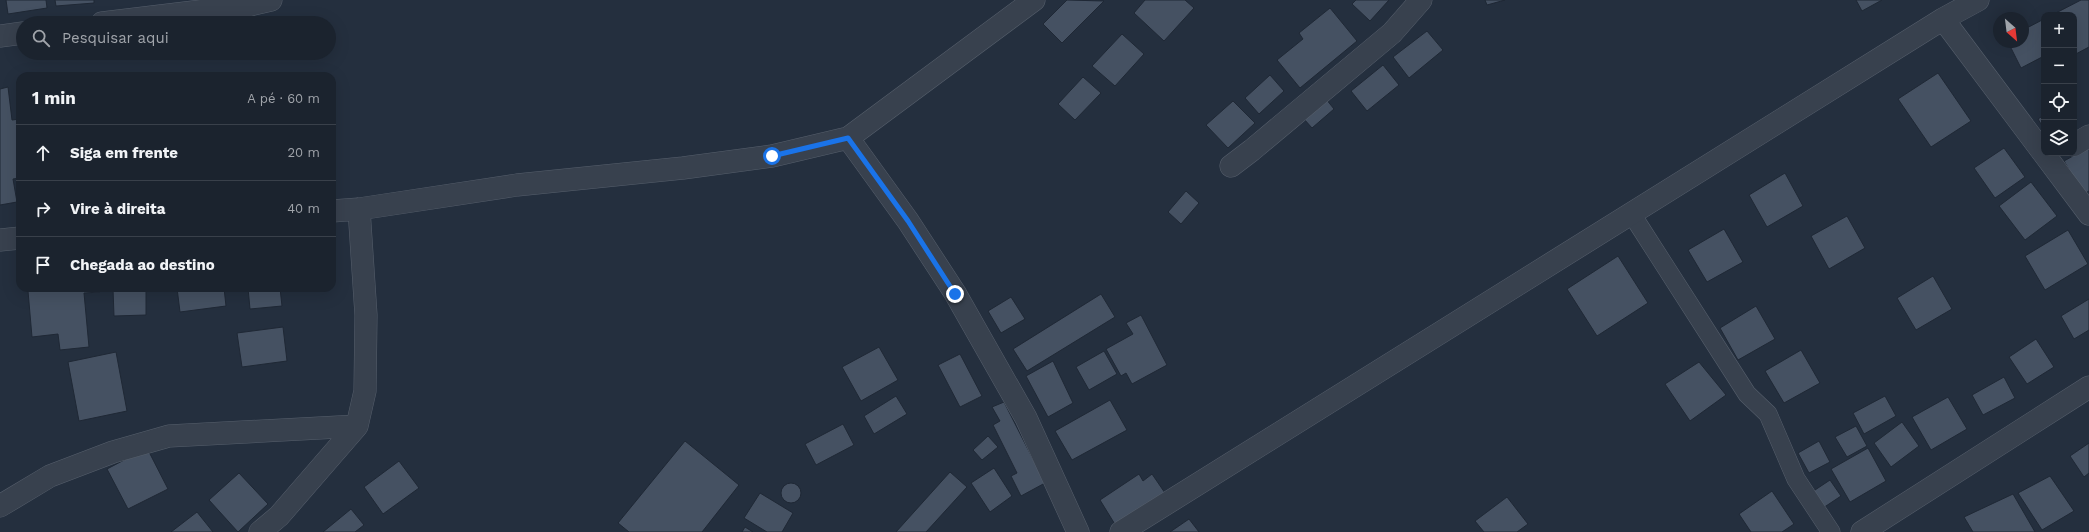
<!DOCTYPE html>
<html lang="pt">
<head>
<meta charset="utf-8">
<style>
	body { margin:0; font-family:"Work Sans",sans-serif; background:#242b36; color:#f1f3f6 }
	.controls { position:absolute; right:12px; top:12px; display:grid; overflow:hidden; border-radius:8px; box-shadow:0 4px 16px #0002 }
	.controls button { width:36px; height:36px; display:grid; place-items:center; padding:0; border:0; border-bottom:1px solid #39404a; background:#1b232e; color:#f1f3f6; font:20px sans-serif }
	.compass { position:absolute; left:1993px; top:12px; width:36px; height:36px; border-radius:50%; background:#1b232e; box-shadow:0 4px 16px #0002; rotate:152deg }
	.stop { position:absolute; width:12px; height:12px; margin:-9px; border:3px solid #1a73e8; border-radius:50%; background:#fff }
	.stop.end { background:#1a73e8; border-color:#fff; box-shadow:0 1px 4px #0008 }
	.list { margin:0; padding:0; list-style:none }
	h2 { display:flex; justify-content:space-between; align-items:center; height:52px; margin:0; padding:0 16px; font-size:17px }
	h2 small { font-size:13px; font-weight:400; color:#a0a4aa }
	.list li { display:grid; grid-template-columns:26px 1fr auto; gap:12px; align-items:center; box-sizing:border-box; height:56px; padding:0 16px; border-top:1px solid #39404a }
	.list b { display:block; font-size:15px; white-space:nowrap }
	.list em { font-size:13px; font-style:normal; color:#a0a4aa }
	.icon { flex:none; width:22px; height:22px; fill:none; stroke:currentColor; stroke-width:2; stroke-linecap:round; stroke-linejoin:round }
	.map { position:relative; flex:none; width:2089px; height:532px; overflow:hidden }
	.search { position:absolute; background:#1b232e; box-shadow:0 4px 16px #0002; left:16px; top:16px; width:320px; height:44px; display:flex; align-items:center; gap:10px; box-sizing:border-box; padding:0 14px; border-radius:22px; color:#a0a4aa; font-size:15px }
	.panel { position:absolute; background:#1b232e; box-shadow:0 4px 16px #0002; left:16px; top:72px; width:320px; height:220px; border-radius:12px }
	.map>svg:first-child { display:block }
</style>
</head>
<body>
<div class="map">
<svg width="2089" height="532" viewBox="0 0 2089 532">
	<rect width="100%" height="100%" fill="#242f3e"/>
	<path fill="#455162" stroke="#1f2835" d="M 6,0 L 46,0 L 47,8 L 8,14 Z
		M 55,0 L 94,0 L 94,3 L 56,6 Z
		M 1067,0 L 1104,1 L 1062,43 L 1043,24 Z
		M 1145,0 L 1185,0 L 1194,8 L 1164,41 L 1134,13 Z
		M 1356,0 L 1389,0 L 1370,21 L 1352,4 Z
		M 1485,0 L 1505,0 L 1487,5 Z
		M 1856,0 L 1882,0 L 1862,11 Z
		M 2081,0 L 2089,0 L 2089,47 L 2074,55 L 2074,15 L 2052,15 Z
		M 1330,8 L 1357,41 L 1300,88 L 1277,60 L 1303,39 L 1299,33 Z
		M 2044,19 L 2044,56 L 2021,68 L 2008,42 L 2023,42 L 2023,30 Z
		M 1427,31 L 1443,50 L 1409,78 L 1393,57 Z
		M 1122,34 L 1144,54 L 1115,86 L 1092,66 Z
		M 1383,65 L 1399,85 L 1367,111 L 1351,91 Z
		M 1938,73 L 1971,121 L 1931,147 L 1898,99 Z
		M 1270,75 L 1284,91 L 1259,114 L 1245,98 Z
		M 1083,77 L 1101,93 L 1075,120 L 1058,104 Z
		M 8,87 L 12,120 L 20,119 L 20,178 L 13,179 L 17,202 L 0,205 L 0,89 Z
		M 1326,99 L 1334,109 L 1312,128 L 1304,119 Z
		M 1233,101 L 1255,123 L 1228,148 L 1206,125 Z
		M 2044,115 L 2044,129 L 2038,119 Z
		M 2089,147 L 2089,191 L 2084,194 L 2064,161 Z
		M 2004,148 L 2025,177 L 1995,198 L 1974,168 Z
		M 1785,173 L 1803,206 L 1767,227 L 1749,195 Z
		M 2031,182 L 2057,216 L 2025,240 L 1999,206 Z
		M 1186,191 L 1199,203 L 1181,224 L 1168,212 Z
		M 1847,216 L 1865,248 L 1829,269 L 1811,236 Z
		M 1724,229 L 1743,262 L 1707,282 L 1688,250 Z
		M 2068,230 L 2088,264 L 2045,290 L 2025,256 Z
		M 1618,256 L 1648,303 L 1597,336 L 1567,289 Z
		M 1933,276 L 1952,309 L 1916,330 L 1897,298 Z
		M 46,288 L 99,288 L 100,292 L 84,293 L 89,347 L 60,350 L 58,334 L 32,337 L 28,291 Z
		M 146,288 L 146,315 L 114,316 L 113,289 Z
		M 177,288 L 224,288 L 226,306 L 180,312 Z
		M 248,288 L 280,288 L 282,306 L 250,309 Z
		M 1101,294 L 1115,317 L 1027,371 L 1013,349 Z
		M 1011,297 L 1025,319 L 1001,333 L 988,311 Z
		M 2089,299 L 2089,330 L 2074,339 L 2061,316 Z
		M 1756,306 L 1775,339 L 1738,360 L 1720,328 Z
		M 1141,315 L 1167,365 L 1132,384 L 1126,373 L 1121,376 L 1106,349 L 1133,334 L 1126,323 Z
		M 283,327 L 287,361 L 242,367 L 237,333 Z
		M 2036,339 L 2054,367 L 2027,384 L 2009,357 Z
		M 879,347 L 898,380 L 861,401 L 842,367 Z
		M 1801,350 L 1820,383 L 1784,403 L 1765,371 Z
		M 1104,351 L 1117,374 L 1089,390 L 1076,367 Z
		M 116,352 L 127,411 L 79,421 L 68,362 Z
		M 960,354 L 982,396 L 960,407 L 938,365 Z
		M 1053,361 L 1073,403 L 1048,417 L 1026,376 Z
		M 1699,362 L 1726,395 L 1690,421 L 1665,384 Z
		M 2004,377 L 2015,398 L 1983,415 L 1972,395 Z
		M 896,396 L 907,414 L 874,434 L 864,416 Z
		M 1885,396 L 1896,416 L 1864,434 L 1853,413 Z
		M 1948,397 L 1967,429 L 1931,450 L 1912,417 Z
		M 1110,400 L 1127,430 L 1072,460 L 1055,431 Z
		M 1004,402 L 1045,483 L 1021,496 L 1011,476 L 1017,473 L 993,425 L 1000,421 L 992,407 Z
		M 1902,422 L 1919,446 L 1891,467 L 1874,443 Z
		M 843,424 L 854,445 L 816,465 L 805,444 Z
		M 1856,426 L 1867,446 L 1847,457 L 1835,437 Z
		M 988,436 L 998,447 L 982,460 L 973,450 Z
		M 685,441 L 739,485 L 702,532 L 629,532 L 618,523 Z
		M 1819,441 L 1830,462 L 1809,473 L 1798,453 Z
		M 2089,443 L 2089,473 L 2084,477 L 2070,456 Z
		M 147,448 L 168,489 L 128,509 L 107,469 Z
		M 1868,448 L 1886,481 L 1850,502 L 1831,469 Z
		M 399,461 L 419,488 L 383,514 L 364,487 Z
		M 994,468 L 1012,496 L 990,512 L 971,483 Z
		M 950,472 L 967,487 L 926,532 L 896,532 Z
		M 239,473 L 268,504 L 238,532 L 209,500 Z
		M 1139,474 L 1143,481 L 1152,474 L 1165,493 L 1116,526 L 1100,500 Z
		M 2050,476 L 2074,511 L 2042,530 L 2018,493 Z
		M 1830,480 L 1841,496 L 1823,508 L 1812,492 Z
		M781 493a10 10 0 1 1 20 0a10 10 0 1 1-20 0Z
		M 1772,491 L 1794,524 L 1782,532 L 1751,532 L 1739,514 Z
		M 760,493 L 793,513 L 782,532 L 767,532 L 744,518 Z
		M 2013,494 L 2035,532 L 1973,532 L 1964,517 Z
		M 1507,497 L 1528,524 L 1517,532 L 1484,532 L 1475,521 Z
		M 351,509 L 364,525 L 355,532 L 323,532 Z
		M 197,512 L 213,532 L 171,532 Z
		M 1189,519 L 1199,532 L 1170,532 Z
		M 745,527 L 753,532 L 742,532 Z"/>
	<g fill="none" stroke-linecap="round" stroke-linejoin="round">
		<defs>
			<path id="service" d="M 1631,213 L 1747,394 L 1768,414 L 1796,479 L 1831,532"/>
			<path id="minor" d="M 1943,19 L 2089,214
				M 102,23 L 250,5 L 271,0
				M 0,36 L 23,33
				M 848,138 L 908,221 L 955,293 L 1026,418 L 1078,532
				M 2074,145 L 2089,136
				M 1231,166 L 1252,150 L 1392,33 L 1421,0
				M 332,211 L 359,209 L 517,185 L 683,168 L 772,156 L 848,138 L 1034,0
				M 0,240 L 20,238
				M 0,506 L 50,476 L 113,452 L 169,436 L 357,426
				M 260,532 L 279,516 L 357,426 L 365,391 L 366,315 L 359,209
				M 1121,532 L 1943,19 L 1978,0
				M 1862,532 L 2089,387"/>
		</defs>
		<use href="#service" stroke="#565f6c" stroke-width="19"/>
		<use href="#minor" stroke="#565f6c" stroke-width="23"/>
		<use href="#service" stroke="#38414e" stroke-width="18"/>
		<use href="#minor" stroke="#38414e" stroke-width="22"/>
	</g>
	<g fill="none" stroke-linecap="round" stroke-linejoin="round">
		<path stroke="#1a73e8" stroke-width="5" d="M 772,156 L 848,138 L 908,221 L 955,294"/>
	</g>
</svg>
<div class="controls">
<button>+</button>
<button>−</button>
<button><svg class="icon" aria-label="locate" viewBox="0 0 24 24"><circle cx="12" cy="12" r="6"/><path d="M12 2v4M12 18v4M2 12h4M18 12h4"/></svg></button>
<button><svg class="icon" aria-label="layers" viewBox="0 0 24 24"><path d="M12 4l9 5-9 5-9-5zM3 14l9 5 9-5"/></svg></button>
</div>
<svg class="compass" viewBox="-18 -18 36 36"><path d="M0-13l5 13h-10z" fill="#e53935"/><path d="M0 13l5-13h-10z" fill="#a0a4aa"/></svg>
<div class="stop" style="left:772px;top:156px"></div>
<div class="stop end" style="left:955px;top:294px"></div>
<div class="search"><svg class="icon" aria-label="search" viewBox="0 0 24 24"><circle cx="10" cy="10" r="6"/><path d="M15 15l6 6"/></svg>Pesquisar aqui</div>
<section class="panel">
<h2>1 min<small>A pé · 60 m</small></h2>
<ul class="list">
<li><svg class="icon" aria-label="ahead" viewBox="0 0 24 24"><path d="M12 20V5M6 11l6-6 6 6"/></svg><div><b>Siga em frente</b></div><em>20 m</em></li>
<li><svg class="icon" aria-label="right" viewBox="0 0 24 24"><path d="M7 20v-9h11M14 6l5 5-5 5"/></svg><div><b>Vire à direita</b></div><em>40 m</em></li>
<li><svg class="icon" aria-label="arrive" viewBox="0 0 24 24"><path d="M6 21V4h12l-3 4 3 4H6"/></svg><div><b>Chegada ao destino</b></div></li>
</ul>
</section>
</div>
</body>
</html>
